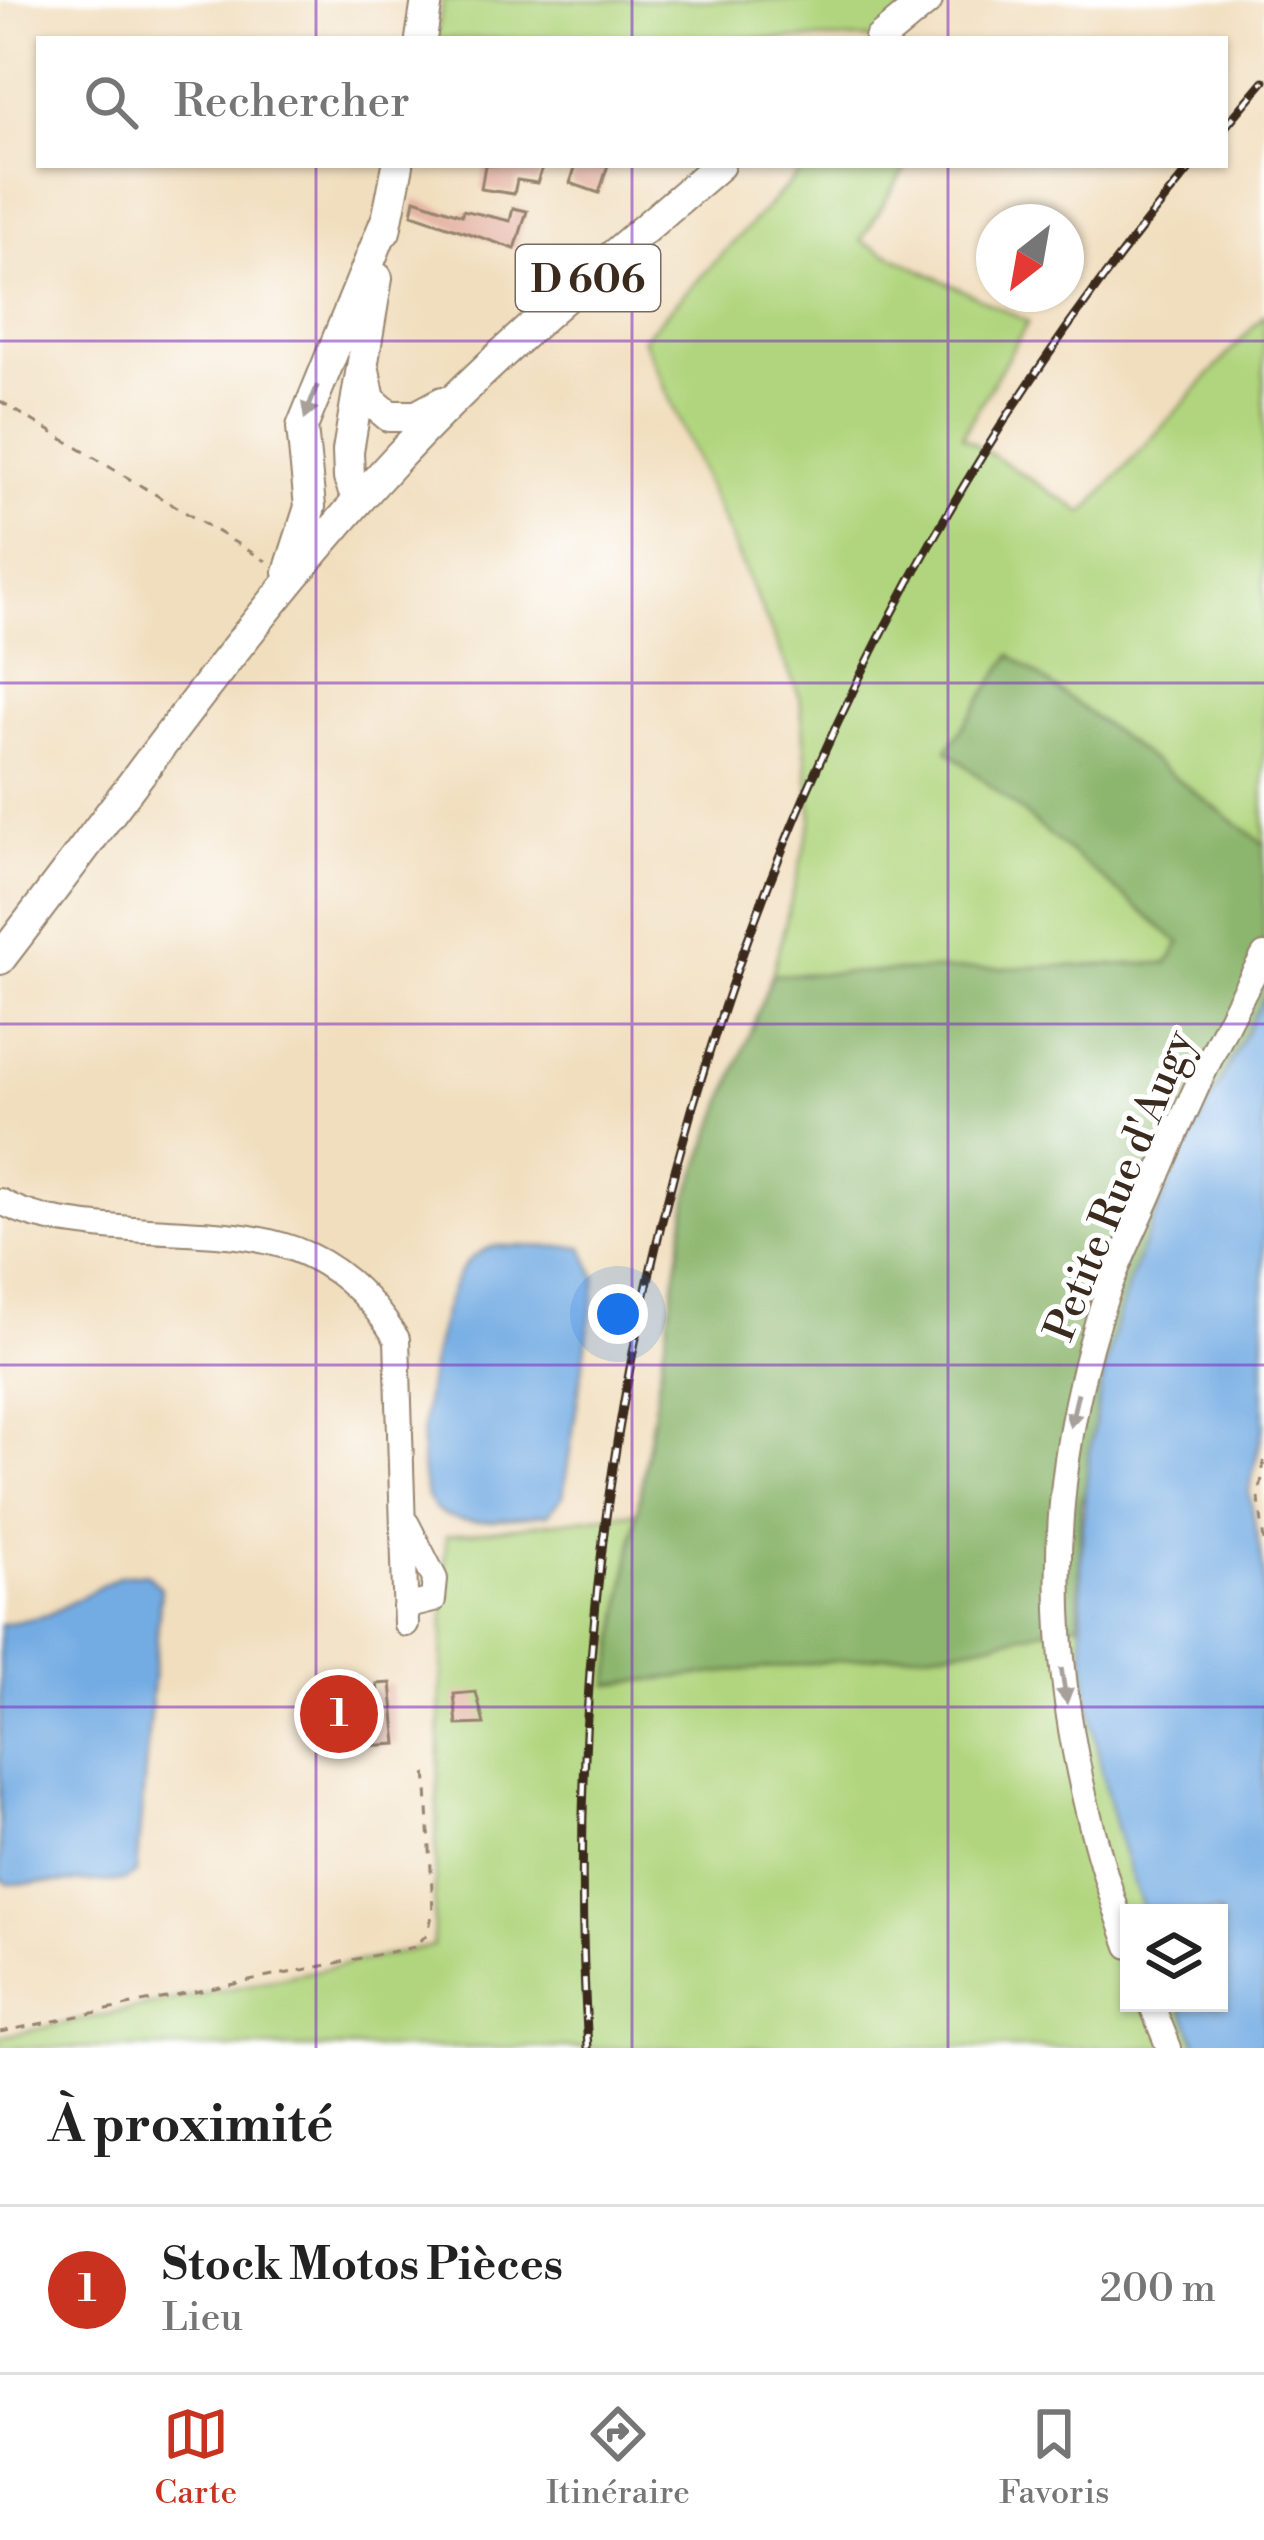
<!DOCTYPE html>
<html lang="fr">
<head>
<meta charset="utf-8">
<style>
	body { margin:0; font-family:"Libre Bodoni",serif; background:#f6f6f6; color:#222 }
	.controls { position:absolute; right:36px; bottom:36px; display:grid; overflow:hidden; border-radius:0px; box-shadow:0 3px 9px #0004 }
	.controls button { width:108px; height:108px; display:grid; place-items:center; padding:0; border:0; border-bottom:3px solid #e0e0e0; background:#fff; color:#222; font:60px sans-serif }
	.compass { position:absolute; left:976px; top:204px; width:108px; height:108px; border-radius:50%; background:#fff; box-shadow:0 3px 9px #0004; rotate:211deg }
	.you { position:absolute; left:618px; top:1314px; width:42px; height:42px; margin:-30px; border:9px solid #fff; border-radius:50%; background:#1a73e8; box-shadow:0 0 0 18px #1a73e833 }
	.badge { display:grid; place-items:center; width:78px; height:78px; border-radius:50%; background:#c8321e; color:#fff; font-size:39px; font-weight:700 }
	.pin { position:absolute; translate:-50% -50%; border:6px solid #fff; box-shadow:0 3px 12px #0006 }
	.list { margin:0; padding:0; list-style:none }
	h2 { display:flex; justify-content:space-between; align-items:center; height:156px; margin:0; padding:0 48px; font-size:51px }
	h2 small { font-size:39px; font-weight:400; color:#767676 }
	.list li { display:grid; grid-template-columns:78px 1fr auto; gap:36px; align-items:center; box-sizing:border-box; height:168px; padding:0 48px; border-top:3px solid #e0e0e0 }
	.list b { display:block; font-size:45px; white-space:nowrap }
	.list p { margin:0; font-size:39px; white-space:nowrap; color:#767676 }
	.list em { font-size:39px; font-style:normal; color:#767676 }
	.icon { flex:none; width:66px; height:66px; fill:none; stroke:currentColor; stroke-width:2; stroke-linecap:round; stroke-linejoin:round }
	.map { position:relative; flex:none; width:1264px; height:2048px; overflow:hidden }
	.search { position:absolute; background:#fff; box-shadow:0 3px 9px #0004; left:36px; right:36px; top:36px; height:132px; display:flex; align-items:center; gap:30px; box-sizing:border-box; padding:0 42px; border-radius:0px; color:#767676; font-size:45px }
	.sheet { height:324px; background:#fff }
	nav { display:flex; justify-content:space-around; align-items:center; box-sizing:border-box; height:168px; border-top:3px solid #e0e0e0; background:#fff; font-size:33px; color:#767676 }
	nav a { display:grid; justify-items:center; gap:6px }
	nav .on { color:#c8321e }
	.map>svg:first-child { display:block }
</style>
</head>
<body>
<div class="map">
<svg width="1264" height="2048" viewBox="0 0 1264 2048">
	<rect width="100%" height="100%" fill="#fff"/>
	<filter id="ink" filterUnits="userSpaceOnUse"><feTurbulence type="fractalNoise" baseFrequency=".00833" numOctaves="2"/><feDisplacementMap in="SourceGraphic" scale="24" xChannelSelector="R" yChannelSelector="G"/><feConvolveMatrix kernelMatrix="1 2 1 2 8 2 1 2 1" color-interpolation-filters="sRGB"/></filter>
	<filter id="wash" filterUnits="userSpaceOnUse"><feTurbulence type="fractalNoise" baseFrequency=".004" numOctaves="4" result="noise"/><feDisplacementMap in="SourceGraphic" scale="48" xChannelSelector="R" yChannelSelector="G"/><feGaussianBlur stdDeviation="2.7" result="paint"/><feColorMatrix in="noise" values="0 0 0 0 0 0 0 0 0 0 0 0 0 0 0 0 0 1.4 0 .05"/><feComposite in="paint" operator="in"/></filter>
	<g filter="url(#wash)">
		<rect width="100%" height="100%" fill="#f1debe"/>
		<path fill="#b1d57e" stroke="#76804e" stroke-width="3" fill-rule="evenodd" d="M 443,0 L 931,0 L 888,39 L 436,39 Z
			M 807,165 L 907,165 L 861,241 L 1028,322 L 962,436 L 1084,513 L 1264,315 L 1264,844 L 948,749 L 1181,943 L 1168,963 L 772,975 L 812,818 L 800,697 L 643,338 Z
			M 637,1512 L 610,1684 L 971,1647 L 1079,1622 L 1264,1986 L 1264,2048 L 0,2048 L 0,2037 L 433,1946 L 446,1536 ZM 1129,1913 L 1219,1913 L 1219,2003 L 1129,2003 Z"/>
		<path fill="#8cb66d" stroke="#647046" stroke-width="3" d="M 1011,655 L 1264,844 L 1264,996 L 1236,1053 L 1080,1505 L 1079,1622 L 971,1647 L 609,1684 L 689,1193 L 772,975 L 1168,963 L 1180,943 L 947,750 Z"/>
		<path fill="#73ace3" stroke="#576b80" stroke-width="3" d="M 1264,996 L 1264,1424 L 1249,1492 L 1264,1572 L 1264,2048 L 1198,2048 L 1180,2003 L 1219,2003 L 1219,1913 L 1145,1913 C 1068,1715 1061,1516 1120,1312 C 1153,1202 1214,1099 1264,996 Z
			M 496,1246 L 583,1247 L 596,1279 L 563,1496 L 548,1514 C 516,1516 467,1530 439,1512 C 399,1486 438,1307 460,1272 C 469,1257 481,1250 496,1246 Z
			M 146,1573 L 161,1588 L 136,1873 L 123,1881 L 8,1884 L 0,1878 L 0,1625 L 48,1615 L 120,1576 Z"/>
		<g id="blocks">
			<path fill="#e4b2a2" d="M 485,165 L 543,165 L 537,183 L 517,180 L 514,194 L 481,189 Z
				M 576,165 L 608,165 L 599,193 L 570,183 Z
				M 415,199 L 462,215 L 463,210 L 510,221 L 513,208 L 527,211 L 515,249 L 412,214 Z
				M 391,1683 L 397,1744 L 364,1746 L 357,1730 L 320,1733 L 317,1698 L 378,1691 L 377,1684 Z
				M 476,1692 L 484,1724 L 457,1725 L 454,1694 Z"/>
		</g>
	</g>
	<g filter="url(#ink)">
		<use href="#blocks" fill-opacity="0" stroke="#96846e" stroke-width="3"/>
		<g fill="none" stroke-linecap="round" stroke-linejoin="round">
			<defs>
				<path id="minor" d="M 0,1201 C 30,1218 63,1222 97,1226 C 226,1240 318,1214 397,1339 L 406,1624
					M 405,1607 L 433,1600 L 435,1579 L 407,1524
					M 1129,1946 C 1053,1736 1032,1537 1098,1320 C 1111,1277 1132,1235 1150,1194 C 1184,1112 1220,1032 1264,955
					M 1151,2003 L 1169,2048"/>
				<path id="major" d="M 421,39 L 427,0
					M 880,39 L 927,0
					M 385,231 L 398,165
					M 364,370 L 370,400 L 389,416 L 417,416 L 443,402
					M 358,501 L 349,478 L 348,451 L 377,278
					M 289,572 L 310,507 L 302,427 L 388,216
					M 0,959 C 129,792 252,614 396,459 C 495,352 609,260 719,165"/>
			</defs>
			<use href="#minor" stroke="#96846e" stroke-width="28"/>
			<use href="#major" stroke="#96846e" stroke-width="34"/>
			<path stroke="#96846e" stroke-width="3" stroke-dasharray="9 9" stroke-linecap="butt" d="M 0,401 L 266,561
				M 1264,1461 L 1259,1499 L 1264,1541
				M 0,2032 L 415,1947 L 428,1933 L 433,1911 L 426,1766"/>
			<use href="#minor" stroke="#fff" stroke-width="24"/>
			<use href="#major" stroke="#fff" stroke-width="30"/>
			<defs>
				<path id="rail" d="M 1225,127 L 1264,81
					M 588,2048 C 544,1377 757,682 1193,165"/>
			</defs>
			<use href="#rail" stroke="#3b2a1e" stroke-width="9"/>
			<use href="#rail" stroke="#fff" stroke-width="4.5" stroke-dasharray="14" stroke-linecap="butt"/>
		</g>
		<defs><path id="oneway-solid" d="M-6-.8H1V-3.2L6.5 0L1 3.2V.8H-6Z" transform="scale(3)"/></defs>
		<g fill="#a79f9a">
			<use href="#oneway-solid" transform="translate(311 402) rotate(111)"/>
			<use href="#oneway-solid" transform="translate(1074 1410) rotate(103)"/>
			<use href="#oneway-solid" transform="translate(1064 1686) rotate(81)"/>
		</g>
	</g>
	<path fill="none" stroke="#7b2cbf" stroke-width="3" stroke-opacity="0.55" d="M 316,0 L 316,39M 632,0 L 632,39M 948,0 L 948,39M 316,165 L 316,2048M 632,165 L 632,2048M 948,165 L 948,2048M 0,341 L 1264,341M 0,683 L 1264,683M 0,1024 L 1264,1024M 0,1365 L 1264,1365M 0,1707 L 1264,1707"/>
	<g text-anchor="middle" stroke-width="10" stroke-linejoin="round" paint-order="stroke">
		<rect fill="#fff" stroke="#766a62" stroke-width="3" x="516" y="245" width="144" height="66" rx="9"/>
		<g font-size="39" font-weight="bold" fill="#3b2a1e">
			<text x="588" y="292">D 606</text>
		</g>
		<g font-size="42" fill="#3b2a1e" stroke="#fff">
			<text transform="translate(1118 1185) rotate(-68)" y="15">Petite Rue d'Augy</text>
		</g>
	</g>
</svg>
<div class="controls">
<button><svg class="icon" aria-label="layers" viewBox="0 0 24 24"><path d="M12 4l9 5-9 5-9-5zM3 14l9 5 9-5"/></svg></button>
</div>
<svg class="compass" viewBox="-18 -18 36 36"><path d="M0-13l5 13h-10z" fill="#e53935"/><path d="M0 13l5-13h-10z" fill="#767676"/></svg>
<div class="you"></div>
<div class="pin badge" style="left:339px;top:1714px">1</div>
<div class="search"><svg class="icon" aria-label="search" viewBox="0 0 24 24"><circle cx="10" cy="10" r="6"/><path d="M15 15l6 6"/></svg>Rechercher</div>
</div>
<section class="sheet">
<h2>À proximité<small></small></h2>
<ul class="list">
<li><span class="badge">1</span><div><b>Stock Motos Pièces</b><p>Lieu</p></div><em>200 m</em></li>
</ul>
</section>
<nav>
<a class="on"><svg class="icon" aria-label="map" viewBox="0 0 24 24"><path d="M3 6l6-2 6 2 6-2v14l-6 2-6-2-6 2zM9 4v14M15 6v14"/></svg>Carte</a>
<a><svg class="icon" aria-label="directions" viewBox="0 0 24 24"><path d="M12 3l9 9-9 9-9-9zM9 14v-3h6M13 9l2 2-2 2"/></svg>Itinéraire</a>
<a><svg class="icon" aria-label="saved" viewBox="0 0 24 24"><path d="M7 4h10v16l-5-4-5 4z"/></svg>Favoris</a>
</nav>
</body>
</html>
